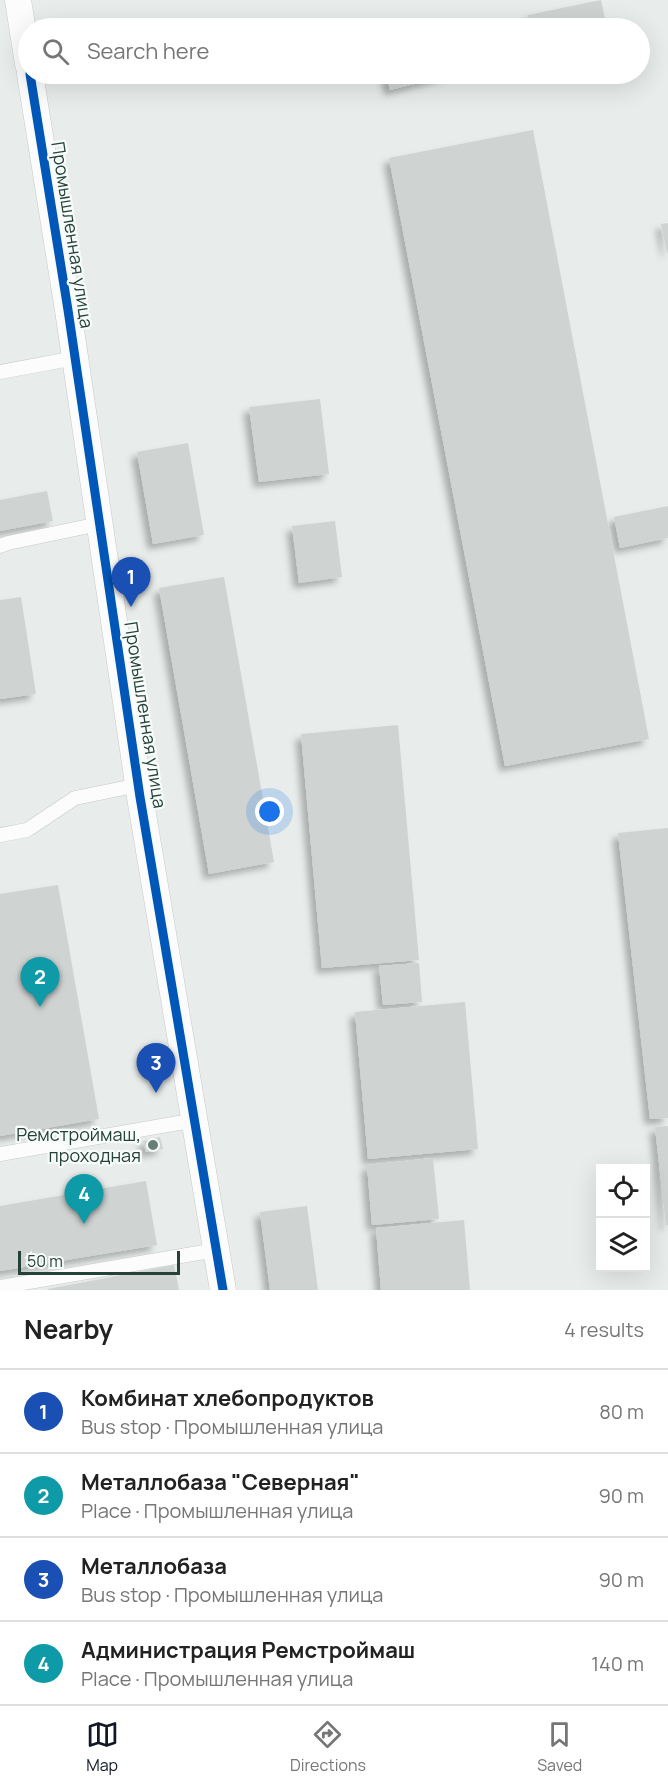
<!DOCTYPE html>
<html lang="en">
<head>
<meta charset="utf-8">
<style>
	body { margin:0; font-family:Manrope,sans-serif; background:#f6f6f6; color:#222 }
	.controls { position:absolute; right:18px; bottom:18px; display:grid; overflow:hidden; border-radius:0px; box-shadow:0 6px 24px #0002 }
	.controls button { width:54px; height:54px; display:grid; place-items:center; padding:0; border:0; border-bottom:2px solid #e0e0e0; background:#fff; color:#222; font:30px sans-serif }
	.scale { position:absolute; left:18px; bottom:15px; width:162px; box-sizing:border-box; padding-left:6px; border:3px solid #24423a; border-top:0; font-size:16px; line-height:21px; white-space:nowrap; color:#24423a; -webkit-text-stroke:4px #f7fbf9; paint-order:stroke }
	.you { position:absolute; left:270px; top:812px; width:21px; height:21px; margin:-15px; border:4px solid #fff; border-radius:50%; background:#1a73e8; box-shadow:0 0 0 9px #1a73e833 }
	.badge { display:grid; place-items:center; width:39px; height:39px; border-radius:50%; background:#111827; color:#fff; font-size:20px; font-weight:700 }
	.pin { position:absolute; translate:-50% -50px; filter:drop-shadow(0 2px 3px #0008) }
	.pin::after { content:''; position:absolute; top:32px; width:21px; height:18px; background:inherit; clip-path:polygon(0 0,100% 0,50% 100%) }
	.list { margin:0; padding:0; list-style:none }
	h2 { display:flex; justify-content:space-between; align-items:center; height:78px; margin:0; padding:0 24px; font-size:26px }
	h2 small { font-size:20px; font-weight:400; color:#767676 }
	.list li { display:grid; grid-template-columns:39px 1fr auto; gap:18px; align-items:center; box-sizing:border-box; height:84px; padding:0 24px; border-top:2px solid #e0e0e0 }
	.list b { display:block; font-size:22px; white-space:nowrap }
	.list p { margin:0; font-size:20px; white-space:nowrap; color:#767676 }
	.list em { font-size:20px; font-style:normal; color:#767676 }
	.icon { flex:none; width:33px; height:33px; fill:none; stroke:currentColor; stroke-width:2; stroke-linecap:round; stroke-linejoin:round }
	.map { position:relative; flex:none; width:668px; height:1290px; overflow:hidden }
	.search { position:absolute; background:#fff; box-shadow:0 6px 24px #0002; left:18px; right:18px; top:18px; height:66px; display:flex; align-items:center; gap:15px; box-sizing:border-box; padding:0 21px; border-radius:33px; color:#767676; font-size:22px }
	.sheet { height:414px; background:#fff }
	nav { display:flex; justify-content:space-around; align-items:center; box-sizing:border-box; height:84px; border-top:2px solid #e0e0e0; background:#fff; font-size:16px; color:#767676 }
	nav a { display:grid; justify-items:center; gap:3px }
	nav .on { color:#111827 }
	.map>svg:first-child { display:block }
</style>
</head>
<body>
<div class="map">
<svg width="668" height="1290" viewBox="0 0 668 1290">
	<defs>
		<filter id="shadow"><feDropShadow dx="-5.5" dy="5.5" stdDeviation="3" flood-color="#0004"/></filter>
	</defs>
	<rect width="100%" height="100%" fill="#e8edeb"/>
	<path fill="#cfd4d2" filter="url(#shadow)" d="M 601,0 L 607,28 L 530,28 L 528,15 Z
		M 386,74 L 454,74 L 390,90 Z
		M 533,130 L 649,739 L 505,766 L 389,158 Z
		M 668,223 L 668,253 L 667,253 L 661,224 Z
		M 320,399 L 329,474 L 259,482 L 249,407 Z
		M 188,443 L 204,535 L 153,544 L 137,452 Z
		M 47,491 L 53,521 L 0,531 L 0,500 Z
		M 668,506 L 668,538 L 620,548 L 614,517 Z
		M 335,521 L 342,577 L 299,583 L 292,526 Z
		M 224,577 L 274,862 L 209,874 L 159,588 Z
		M 21,597 L 36,694 L 0,699 L 0,600 Z
		M 398,725 L 419,960 L 322,968 L 301,734 Z
		M 668,828 L 668,1118 L 650,1119 L 618,833 Z
		M 58,885 L 99,1119 L 0,1136 L 0,894 Z
		M 419,963 L 422,1002 L 383,1005 L 379,966 Z
		M 465,1002 L 478,1149 L 368,1159 L 355,1012 Z
		M 668,1126 L 668,1225 L 666,1226 L 655,1127 Z
		M 160,1137 L 163,1149 L 146,1152 L 143,1141 Z
		M 433,1158 L 439,1219 L 372,1225 L 367,1165 Z
		M 146,1181 L 157,1245 L 0,1271 L 0,1206 Z
		M 307,1206 L 318,1290 L 270,1290 L 260,1212 Z
		M 464,1220 L 470,1290 L 381,1290 L 376,1228 Z
		M 174,1265 L 179,1290 L 48,1290 L 48,1289 Z"/>
	<g fill="none" stroke-linecap="round" stroke-linejoin="round">
		<defs>
			<path id="service" d="M 0,372 L 75,358
				M 0,546 L 8,543 L 99,524
				M 0,835 L 27,830 L 75,798 L 139,785
				M 0,1154 L 196,1120
				M 0,1287 L 216,1250"/>
			<path id="minor" d="M 18,0 L 28,64
				M 30,74 L 68,310 L 140,797 L 223,1290"/>
		</defs>
		<use href="#service" stroke="#c5cac8" stroke-width="15"/>
		<use href="#minor" stroke="#c5cac8" stroke-width="27"/>
		<use href="#service" stroke="#fcfcfc" stroke-width="14"/>
		<use href="#minor" stroke="#fcfcfc" stroke-width="26"/>
		<defs>
			<path id="cycleway" d="M 30,74 L 68,310 L 140,797 L 223,1290"/>
		</defs>
		<use href="#cycleway" stroke="#f7fbf9" stroke-width="13"/>
		<use href="#cycleway" stroke="#0057b8" stroke-width="9"/>
	</g>
	<circle fill="#697e78" stroke="#f7fbf9" stroke-width="2" cx="153" cy="1145" r="6"/>
	<g text-anchor="middle" stroke-width="4.5" stroke-linejoin="round" paint-order="stroke">
		<g font-size="18" fill="#24423a" stroke="#f7fbf9">
			<text transform="translate(72 235) rotate(81)" y="6">Промышленная улица</text>
			<text transform="translate(145 715) rotate(81)" y="6">Промышленная улица</text>
		</g>
		<g font-size="18" fill="#24423a" stroke="#f7fbf9" text-anchor="end">
			<text x="141" y="1141">Ремстроймаш,<tspan x="141" dy="21">проходная</tspan></text>
		</g>
	</g>
</svg>
<div class="controls">
<button><svg class="icon" aria-label="locate" viewBox="0 0 24 24"><circle cx="12" cy="12" r="6"/><path d="M12 2v4M12 18v4M2 12h4M18 12h4"/></svg></button>
<button><svg class="icon" aria-label="layers" viewBox="0 0 24 24"><path d="M12 4l9 5-9 5-9-5zM3 14l9 5 9-5"/></svg></button>
</div>
<div class="scale">50 m</div>
<div class="you"></div>
<div class="pin badge" style="left:131px;top:607px;background:#1a4fb4">1</div>
<div class="pin badge" style="left:40px;top:1007px;background:#0f9aa8">2</div>
<div class="pin badge" style="left:156px;top:1093px;background:#1a4fb4">3</div>
<div class="pin badge" style="left:84px;top:1224px;background:#0f9aa8">4</div>
<div class="search"><svg class="icon" aria-label="search" viewBox="0 0 24 24"><circle cx="10" cy="10" r="6"/><path d="M15 15l6 6"/></svg>Search here</div>
</div>
<section class="sheet">
<h2>Nearby<small>4 results</small></h2>
<ul class="list">
<li><span class="badge" style="background:#1a4fb4">1</span><div><b>Комбинат хлебопродуктов</b><p>Bus stop · Промышленная улица</p></div><em>80 m</em></li>
<li><span class="badge" style="background:#0f9aa8">2</span><div><b>Металлобаза &quot;Северная&quot;</b><p>Place · Промышленная улица</p></div><em>90 m</em></li>
<li><span class="badge" style="background:#1a4fb4">3</span><div><b>Металлобаза</b><p>Bus stop · Промышленная улица</p></div><em>90 m</em></li>
<li><span class="badge" style="background:#0f9aa8">4</span><div><b>Администрация Ремстроймаш</b><p>Place · Промышленная улица</p></div><em>140 m</em></li>
</ul>
</section>
<nav>
<a class="on"><svg class="icon" aria-label="map" viewBox="0 0 24 24"><path d="M3 6l6-2 6 2 6-2v14l-6 2-6-2-6 2zM9 4v14M15 6v14"/></svg>Map</a>
<a><svg class="icon" aria-label="directions" viewBox="0 0 24 24"><path d="M12 3l9 9-9 9-9-9zM9 14v-3h6M13 9l2 2-2 2"/></svg>Directions</a>
<a><svg class="icon" aria-label="saved" viewBox="0 0 24 24"><path d="M7 4h10v16l-5-4-5 4z"/></svg>Saved</a>
</nav>
</body>
</html>
